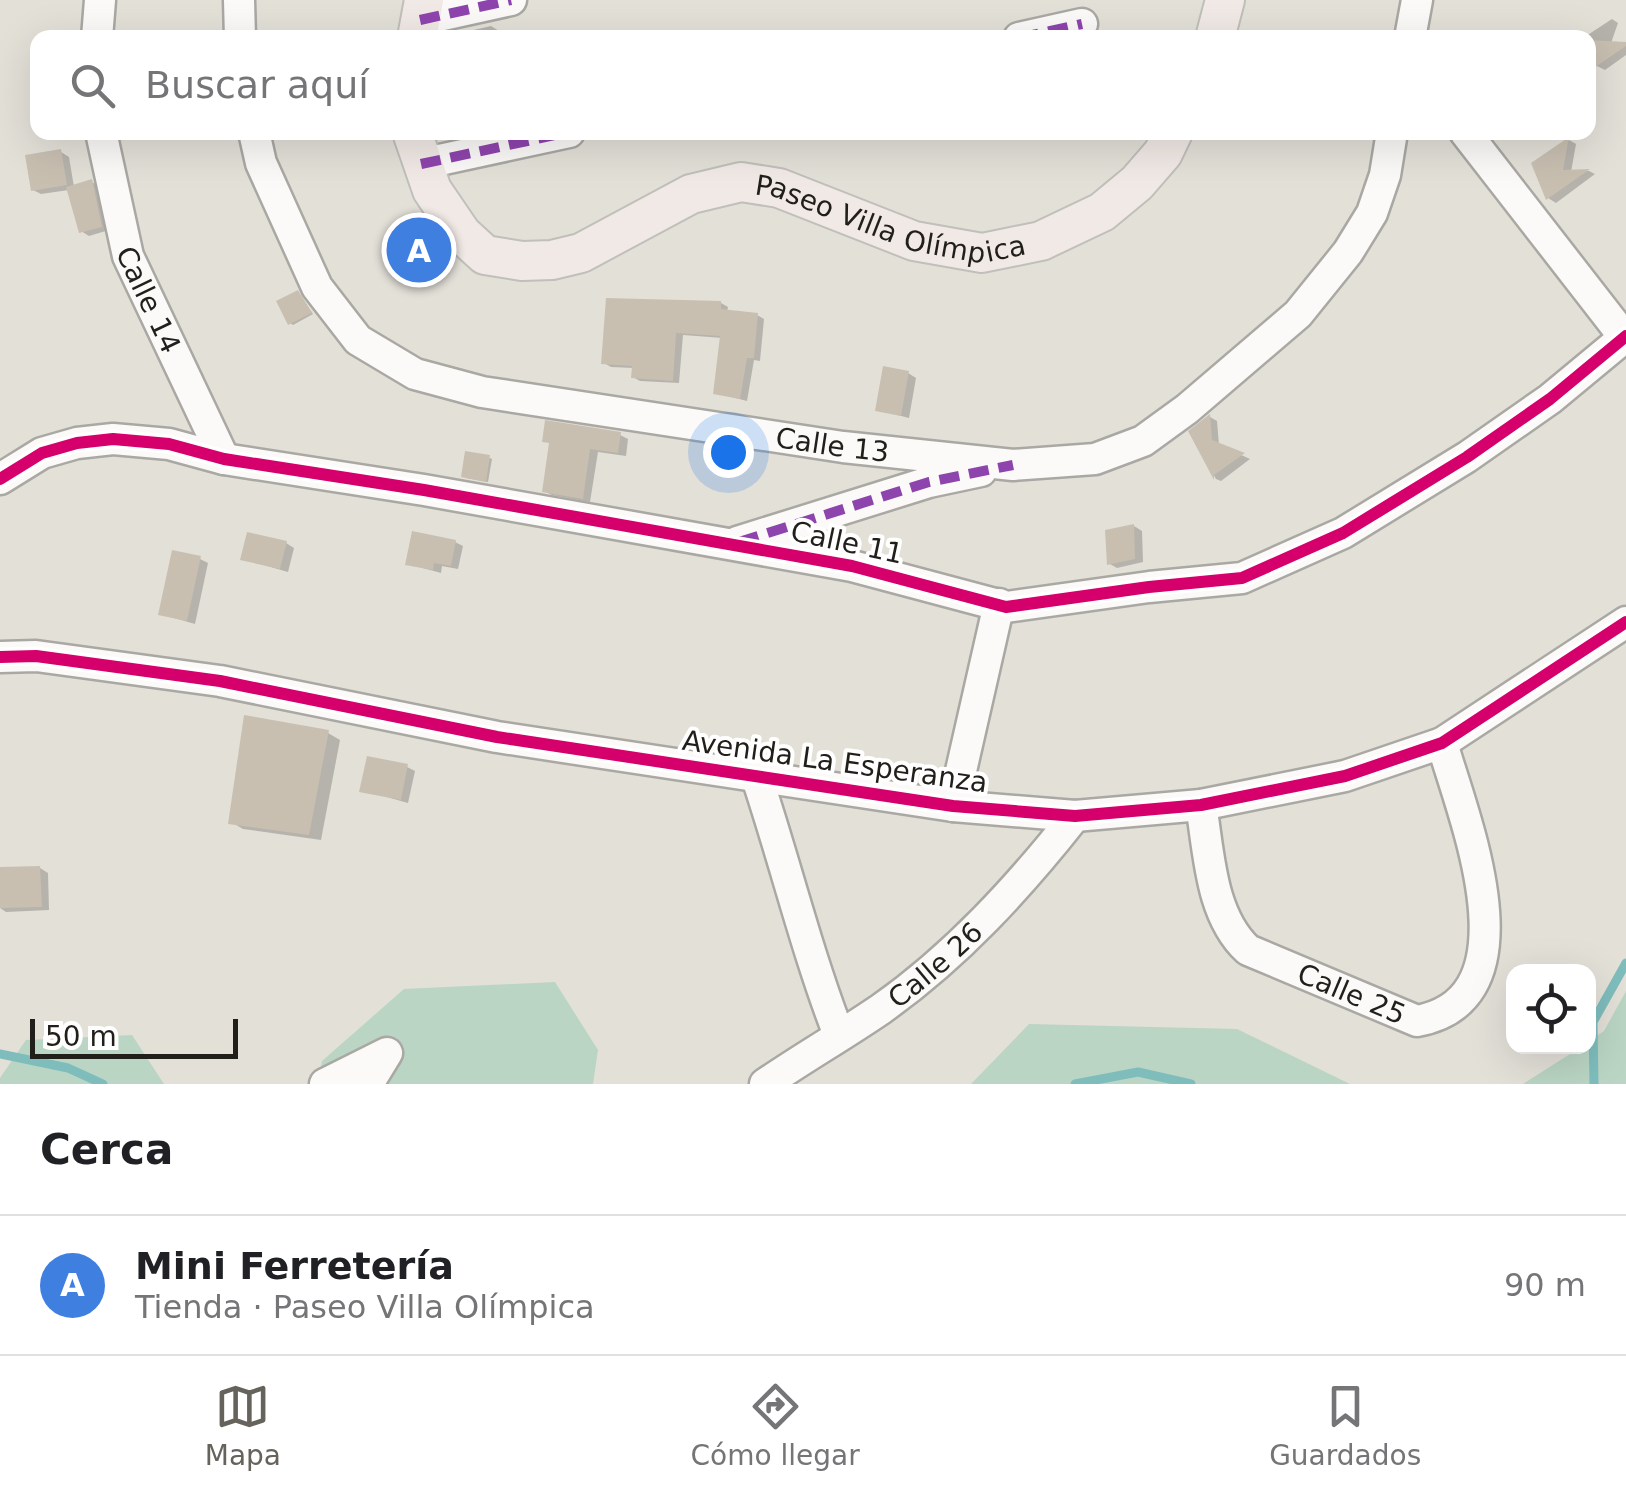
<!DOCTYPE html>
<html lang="es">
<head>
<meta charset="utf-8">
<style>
	body { margin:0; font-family:"DejaVu Sans",sans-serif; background:#f2f2f2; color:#202124 }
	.controls { position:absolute; right:30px; bottom:30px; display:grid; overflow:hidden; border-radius:20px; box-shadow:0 10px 40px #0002 }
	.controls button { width:90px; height:90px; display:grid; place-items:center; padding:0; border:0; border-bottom:2px solid #e0e0e0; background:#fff; color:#202124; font:50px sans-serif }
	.scale { position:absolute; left:30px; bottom:25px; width:208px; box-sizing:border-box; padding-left:10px; border:5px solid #211f1a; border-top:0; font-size:28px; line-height:35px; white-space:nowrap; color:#211f1a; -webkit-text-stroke:8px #fff; paint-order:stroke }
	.you { position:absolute; left:728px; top:452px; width:35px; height:35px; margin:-25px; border:8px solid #fff; border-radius:50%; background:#1a73e8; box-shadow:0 0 0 15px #1a73e833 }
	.badge { display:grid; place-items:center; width:65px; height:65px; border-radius:50%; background:#65635c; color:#fff; font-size:32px; font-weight:700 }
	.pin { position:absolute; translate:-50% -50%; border:5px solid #fff; box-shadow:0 2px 10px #0006 }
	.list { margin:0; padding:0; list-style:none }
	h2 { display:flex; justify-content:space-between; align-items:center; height:130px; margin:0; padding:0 40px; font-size:42px }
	h2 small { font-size:32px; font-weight:400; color:#757577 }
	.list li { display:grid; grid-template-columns:65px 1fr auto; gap:30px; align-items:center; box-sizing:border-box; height:140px; padding:0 40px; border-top:2px solid #e0e0e0 }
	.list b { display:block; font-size:38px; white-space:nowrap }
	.list p { margin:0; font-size:32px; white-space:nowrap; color:#757577 }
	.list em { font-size:32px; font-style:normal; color:#757577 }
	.icon { flex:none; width:55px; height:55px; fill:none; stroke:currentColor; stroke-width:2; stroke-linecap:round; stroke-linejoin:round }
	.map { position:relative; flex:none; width:1626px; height:1084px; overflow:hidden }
	.search { position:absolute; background:#fff; box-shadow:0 10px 40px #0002; left:30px; right:30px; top:30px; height:110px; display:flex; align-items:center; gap:25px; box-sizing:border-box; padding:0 35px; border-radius:20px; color:#757577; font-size:38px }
	.sheet { height:270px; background:#fff }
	nav { display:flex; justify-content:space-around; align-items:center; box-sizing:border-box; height:140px; border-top:2px solid #e0e0e0; background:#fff; font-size:28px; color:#757577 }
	nav a { display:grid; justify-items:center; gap:5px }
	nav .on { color:#65635c }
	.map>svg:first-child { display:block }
</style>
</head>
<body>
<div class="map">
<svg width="1626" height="1084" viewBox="0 0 1626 1084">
	<rect width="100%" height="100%" fill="#e3e0d8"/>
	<path fill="#bad5c4" d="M 555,982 L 598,1050 L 593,1084 L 318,1084 L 322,1061 L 404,989 Z
		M 1626,991 L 1626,1084 L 1523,1084 L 1581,1047 L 1588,1046 L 1589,1041 L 1604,1031 Z
		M 1029,1024 L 1237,1029 L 1350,1084 L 971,1084 Z
		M 132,1035 L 164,1084 L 0,1084 L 0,1078 L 26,1040 Z"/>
	<path fill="#0003" d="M 1612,19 L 1618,23 L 1611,43 L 1626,44 L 1626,55 L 1605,70 L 1597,66 L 1588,52 L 1588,38 L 1583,38 Z
		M 491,26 L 499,31 L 500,38 L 462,38 L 461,33 Z
		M 1569,140 L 1576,144 L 1571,172 L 1589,171 L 1595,174 L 1556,203 L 1548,198 L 1534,164 Z
		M 61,152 L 69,157 L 74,187 L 92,182 L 100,187 L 109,230 L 89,236 L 81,231 L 69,190 L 41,194 L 33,190 Z
		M 410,228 L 436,244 L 427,259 L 395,239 Z
		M 298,292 L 313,314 L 293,325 L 290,323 Z
		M 721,303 L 728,307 L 727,312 L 757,315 L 764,319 L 760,361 L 754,360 L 747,401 L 716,393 L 723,338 L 683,335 L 679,383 L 640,381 L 633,377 L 634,368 L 611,367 L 604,363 Z
		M 908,373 L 916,378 L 909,418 L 878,410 Z
		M 1210,417 L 1217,421 L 1219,445 L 1250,459 L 1221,481 L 1216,479 L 1191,432 Z
		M 620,435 L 628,439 L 626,456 L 598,452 L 590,502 L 552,495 L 544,491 L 551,444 L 545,441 Z
		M 490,458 L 492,459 L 488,482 L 466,478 Z
		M 1134,526 L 1142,531 L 1143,562 L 1117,568 L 1110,564 Z
		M 455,542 L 463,546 L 458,569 L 442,566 L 441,573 L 408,564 Z
		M 286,543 L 294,548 L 288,572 L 243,559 Z
		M 200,559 L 208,563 L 195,624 L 160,614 Z
		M 328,733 L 340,740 L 321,840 L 243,829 L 231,822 Z
		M 407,767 L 415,771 L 408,803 L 362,790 Z
		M 40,868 L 48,873 L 49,910 L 6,912 L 0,908 L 0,870 Z"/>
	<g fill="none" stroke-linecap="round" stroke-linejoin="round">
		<path stroke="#7fbdbd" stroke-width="9" d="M 0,1054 L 68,1068 L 103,1084
			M 1075,1084 L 1138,1072 L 1191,1084
			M 1594,1084 L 1593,1022 L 1626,963"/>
	</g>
	<path fill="#c8bfb1" d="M 1588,40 L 1626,42 L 1626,46 L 1588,72 Z
		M 1569,137 L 1563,170 L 1590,169 L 1546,200 L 1531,163 Z
		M 61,149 L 67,185 L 31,191 L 25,155 Z
		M 92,179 L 102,227 L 79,233 L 66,187 Z
		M 410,225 L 435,240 L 423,259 L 391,239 Z
		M 298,290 L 312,313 L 288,325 L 276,301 Z
		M 606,298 L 721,301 L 721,309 L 758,313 L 754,358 L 747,358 L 740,399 L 713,394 L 720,336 L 676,333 L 673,381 L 631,378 L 632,366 L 601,364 Z
		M 883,366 L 909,371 L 901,416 L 875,411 Z
		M 1210,414 L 1212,440 L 1245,453 L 1214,475 L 1214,480 L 1188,431 Z
		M 545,420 L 621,432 L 618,453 L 590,449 L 583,499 L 542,492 L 549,443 L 542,442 Z
		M 465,451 L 490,455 L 486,482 L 461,477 Z
		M 1134,524 L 1135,559 L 1107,565 L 1105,530 Z
		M 412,531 L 456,540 L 451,566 L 434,563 L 433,570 L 405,565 Z
		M 247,532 L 287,541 L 280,569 L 240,560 Z
		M 172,550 L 201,556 L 187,621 L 158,615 Z
		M 244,715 L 329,730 L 309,835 L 228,824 Z
		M 367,756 L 408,764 L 401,800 L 359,792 Z
		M 40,866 L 42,907 L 0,908 L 0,867 Z"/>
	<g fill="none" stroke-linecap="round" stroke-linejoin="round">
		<defs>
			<g id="minor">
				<path d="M 239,0 L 240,38"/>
				<path d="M 420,20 L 511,0"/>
				<path d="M 97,38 L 100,0"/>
				<path d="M 1019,38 L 1082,24"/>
				<path d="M 1410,38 L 1417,0"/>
				<path id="s1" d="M 101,132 L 128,256 L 224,459"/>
				<path id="s2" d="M 254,132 L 261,163 L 317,287 L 358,340 L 415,374 L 482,392 L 843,447 L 1013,465 L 1095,459 L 1143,441 L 1187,409 L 1298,314 L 1348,252 L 1372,213 L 1385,175 L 1392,132"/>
				<path d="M 1465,132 L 1625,338"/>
				<path d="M 421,164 L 569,132"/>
				<path d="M 0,479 L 42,453 L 77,443 L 113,439 L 169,444 L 224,459 L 424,490 L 852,566 L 1006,607 L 1149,587 L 1242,578 L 1343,533 L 1467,457 L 1550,399 L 1626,336"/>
				<path d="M 737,542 L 929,482 L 981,471"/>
				<path d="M 0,657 L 36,656 L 220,681 L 497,737 L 953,806 L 1075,816 L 1201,805 L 1345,776 L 1442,743 L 1626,622"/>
				<path d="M 756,775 C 785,861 806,950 839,1035"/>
				<path id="s3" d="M 1201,805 C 1209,852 1210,915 1248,950 L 1417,1021 C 1539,999 1463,816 1442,743"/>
				<path d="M 953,806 L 999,604"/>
				<path d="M 325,1084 L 387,1053 L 368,1084"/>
				<path id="s4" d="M 765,1084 C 803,1058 843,1035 881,1009 C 956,956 1019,887 1075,816"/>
			</g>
			<g id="major">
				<path d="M 417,38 L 424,0"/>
				<path d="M 1215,38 L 1225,0"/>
				<path id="s5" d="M 412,132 L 432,190 L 462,234 L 485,255 L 522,261 L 552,260 L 581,253 L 691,194 L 741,182 L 779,188 L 914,241 L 982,253 L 1041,241 L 1102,212 L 1137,183 L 1163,153 L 1173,132"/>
			</g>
		</defs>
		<use href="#minor" stroke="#aaa8a3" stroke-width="35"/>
		<use href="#major" stroke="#c0bfba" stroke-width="42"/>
		<use href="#minor" stroke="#fbfaf9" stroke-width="30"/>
		<use href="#major" stroke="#f1e9e6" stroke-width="38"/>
		<path stroke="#8e44ad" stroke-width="10" stroke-dasharray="20 10" stroke-linecap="butt" d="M 420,20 L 511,0
			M 1019,38 L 1082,24
			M 421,164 L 569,132
			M 739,542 L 929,482 L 1013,465"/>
		<defs>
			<path id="cycleway" d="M 0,479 L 42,453 L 77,443 L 113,439 L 169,444 L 224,459 L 424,490 L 852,566 L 1006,607 L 1149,587 L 1242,578 L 1343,533 L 1467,457 L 1550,399 L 1626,336
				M 0,657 L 36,656 L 220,681 L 497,737 L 953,806 L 1075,816 L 1201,805 L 1345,776 L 1442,743 L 1626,622"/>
		</defs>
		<use href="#cycleway" stroke="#fff" stroke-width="19"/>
		<use href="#cycleway" stroke="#d6006c" stroke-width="12"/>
	</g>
	<g text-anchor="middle" stroke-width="8" stroke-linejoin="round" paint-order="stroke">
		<g font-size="28" fill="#211f1a" stroke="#fff">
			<text dy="10" stroke="none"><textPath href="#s5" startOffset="575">Paseo Villa Olímpica</textPath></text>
			<text dy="10" stroke="none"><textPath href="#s1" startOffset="175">Calle 14</textPath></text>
			<text dy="10" stroke="none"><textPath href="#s2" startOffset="725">Calle 13</textPath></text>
			<text transform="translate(847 542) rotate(12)" y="10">Calle 11</text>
			<text transform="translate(835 761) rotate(8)" y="10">Avenida La Esperanza</text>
			<text dy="10" stroke="none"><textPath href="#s4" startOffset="208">Calle 26</textPath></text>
			<text dy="10" stroke="none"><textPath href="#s3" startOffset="268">Calle 25</textPath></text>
		</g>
	</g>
</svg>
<div class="controls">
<button><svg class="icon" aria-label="locate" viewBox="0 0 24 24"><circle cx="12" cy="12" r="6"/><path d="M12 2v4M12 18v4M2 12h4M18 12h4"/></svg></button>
</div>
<div class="scale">50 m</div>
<div class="you"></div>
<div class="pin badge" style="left:419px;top:250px;background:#3f7fe0">A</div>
<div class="search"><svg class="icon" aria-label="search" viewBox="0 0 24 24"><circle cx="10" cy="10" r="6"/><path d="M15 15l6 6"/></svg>Buscar aquí</div>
</div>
<section class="sheet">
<h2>Cerca<small></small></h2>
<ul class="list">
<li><span class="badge" style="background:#3f7fe0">A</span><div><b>Mini Ferretería</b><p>Tienda · Paseo Villa Olímpica</p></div><em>90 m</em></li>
</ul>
</section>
<nav>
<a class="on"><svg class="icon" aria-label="map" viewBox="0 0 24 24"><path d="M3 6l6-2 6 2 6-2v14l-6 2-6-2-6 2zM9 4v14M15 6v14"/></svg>Mapa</a>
<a><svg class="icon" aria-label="directions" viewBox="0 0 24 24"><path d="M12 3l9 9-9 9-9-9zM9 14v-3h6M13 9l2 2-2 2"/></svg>Cómo llegar</a>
<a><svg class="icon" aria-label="saved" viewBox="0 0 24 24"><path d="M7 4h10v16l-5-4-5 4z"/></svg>Guardados</a>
</nav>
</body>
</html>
